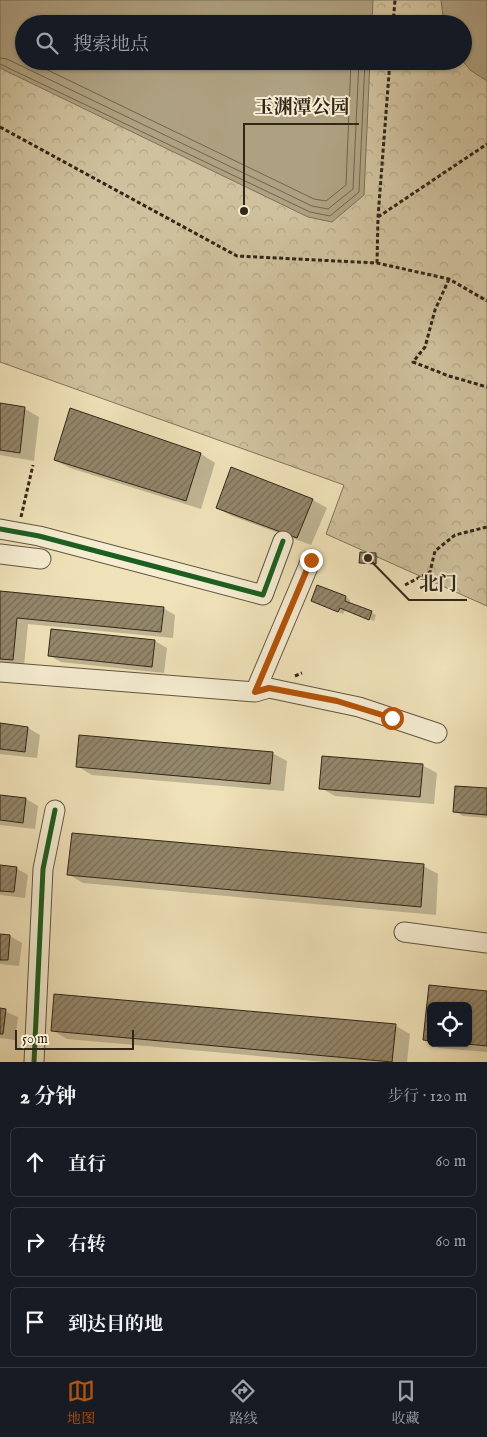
<!DOCTYPE html>
<html lang="zh">
<head>
<meta charset="utf-8">
<style>
	body { margin:0; font-family:"IM FELL English","Noto Serif SC",serif; background:#242831; color:#f1f3f6 }
	.controls { position:absolute; right:15px; bottom:15px; display:grid; overflow:hidden; border-radius:8px; box-shadow:0 1px 4px #0004 }
	.controls button { width:45px; height:45px; display:grid; place-items:center; padding:0; border:0; border-bottom:1px solid #363941; background:#171b24; color:#f1f3f6; font:25px sans-serif }
	.scale { position:absolute; left:15px; bottom:12px; width:119px; box-sizing:border-box; padding-left:5px; border:2px solid #312617; border-top:0; font-size:14px; line-height:18px; white-space:nowrap; color:#312617; -webkit-text-stroke:4px #f5ecd1; paint-order:stroke }
	.stop { position:absolute; width:15px; height:15px; margin:-11px; border:4px solid #b45309; border-radius:50%; background:#fff }
	.stop.end { background:#b45309; border-color:#fff; box-shadow:0 1px 5px #0008 }
	.list { margin:0; padding:0; list-style:none }
	h2 { display:flex; justify-content:space-between; align-items:center; height:65px; margin:0; padding:0 20px; font-size:21px }
	h2 small { font-size:16px; font-weight:400; color:#9ea1a6 }
	.list li { display:grid; grid-template-columns:32px 1fr auto; gap:15px; align-items:center; box-sizing:border-box; height:70px; margin:0 10px 10px; padding:0 10px; border:1px solid #363941; border-radius:8px }
	.list b { display:block; font-size:19px; white-space:nowrap }
	.list em { font-size:16px; font-style:normal; color:#9ea1a6 }
	.icon { flex:none; width:28px; height:28px; fill:none; stroke:currentColor; stroke-width:2; stroke-linecap:round; stroke-linejoin:round }
	.map { position:relative; flex:none; width:487px; height:1062px; overflow:hidden }
	.search { position:absolute; background:#171b24; box-shadow:0 1px 4px #0004; left:15px; right:15px; top:15px; height:55px; display:flex; align-items:center; gap:12px; box-sizing:border-box; padding:0 18px; border-radius:28px; color:#9ea1a6; font-size:19px }
	.sheet { height:305px; background:#171b24 }
	nav { display:flex; justify-content:space-around; align-items:center; box-sizing:border-box; height:70px; border-top:1px solid #363941; background:#171b24; font-size:14px; color:#9ea1a6 }
	nav a { display:grid; justify-items:center; gap:2px }
	nav .on { color:#b45309 }
	.map>svg:first-child { display:block }
</style>
</head>
<body>
<div class="map">
<svg width="487" height="1062" viewBox="0 0 487 1062">
	<defs>
		<pattern id="forest-crowns" width="20" height="18" patternUnits="userSpaceOnUse" patternTransform="scale(1.25)"><rect width="20" height="18" fill="#cfc19d"/><path d="M2 6a3 3 0 1 1 6 0M12 15a3 3 0 1 1 6 0" fill="none" stroke="#b2a686"/></pattern>
		<pattern id="building-hatch" width="6" height="6" patternUnits="userSpaceOnUse" patternTransform="scale(1.25)"><rect width="6" height="6" fill="#94876b"/><path d="M-1 1l2-2M0 6l6-6M5 7l2-2" fill="none" stroke="#796e57"/></pattern>
	</defs>
	<rect width="100%" height="100%" fill="#efe1b8"/>
	<filter id="stains"><feTurbulence type="fractalNoise" baseFrequency=".004" numOctaves="4"/><feColorMatrix values="0 0 0 0 .2 0 0 0 0 .09 0 0 0 0 .02 0 0 0 .5 -.17"/></filter>
	<radialGradient id="worn" r=".72"><stop offset=".6" stop-color="#630" stop-opacity="0"/><stop offset="1" stop-color="#630" stop-opacity=".3"/></radialGradient>
	<path fill="url(#forest-crowns)" stroke="#80745a" fill-rule="evenodd" d="M 0,0 L 487,0 L 487,606 L 326,534 L 344,485 L 0,362 ZM 24,24 L 463,24 L 463,61 L 24,61 Z"/>
	<path fill="#aea181" stroke="#7c7057" d="M 0,0 L 373,0 L 372,24 L 24,24 L 24,61 L 370,61 L 364,195 L 332,222 L 308,217 L 0,68 Z
		M 441,0 L 487,0 L 487,81 L 470,70 L 463,61 L 463,24 L 444,24 Z"/>
	<path fill="#0003" d="M 0,405 L 25,409 L 39,417 L 34,461 L 0,455 Z
		M 201,454 L 215,463 L 201,509 L 70,468 L 55,460 Z
		M 313,500 L 327,508 L 311,545 L 232,516 L 217,508 Z
		M 361,553 L 378,556 L 377,564 L 360,562 Z
		M 318,586 L 346,597 L 350,600 L 349,604 L 376,615 L 374,621 L 345,610 L 343,614 L 317,603 Z
		M 0,592 L 163,608 L 175,615 L 173,638 L 28,624 L 24,666 L 0,663 Z
		M 155,641 L 167,648 L 164,673 L 61,662 L 50,656 Z
		M 0,724 L 28,728 L 40,735 L 37,758 L 0,754 Z
		M 272,753 L 287,761 L 284,791 L 92,775 L 77,766 Z
		M 422,765 L 437,773 L 434,804 L 335,796 L 321,788 Z
		M 487,790 L 487,818 L 463,816 L 454,811 Z
		M 0,796 L 26,799 L 38,806 L 35,829 L 0,825 Z
		M 0,866 L 16,868 L 28,875 L 25,898 L 0,895 Z
		M 423,866 L 438,874 L 436,915 L 83,883 L 68,874 Z
		M 0,935 L 10,936 L 22,943 L 19,966 L 0,964 Z
		M 430,986 L 487,992 L 487,1052 L 439,1048 L 431,1043 L 468,1043 L 468,1006 L 431,1006 L 431,1043 L 425,1039 Z
		M 0,1009 L 18,1017 L 15,1040 L 0,1038 Z
		M 396,1026 L 410,1034 L 407,1062 L 325,1062 L 67,1039 L 52,1030 Z"/>
	<g fill="none" stroke-linecap="round" stroke-linejoin="round">
		<path stroke="#70644c" stroke-width="1" d="M 0,58 L 7,59 L 312,206 L 328,209 L 353,189 L 359,61
			M 29,61 L 314,199 L 326,201 L 346,185 L 351,61
			M 0,64 L 310,212 L 330,216 L 359,192 L 365,61"/>
	</g>
	<path fill="url(#building-hatch)" stroke="#312617" d="M 0,403 L 25,407 L 20,453 L 0,450 Z
		M 70,408 L 201,453 L 186,501 L 54,460 Z
		M 231,467 L 313,499 L 297,538 L 216,508 Z
		M 360,552 L 376,553 L 376,564 L 359,563 Z
		M 317,585 L 346,596 L 345,601 L 372,611 L 369,620 L 340,608 L 338,612 L 311,601 Z
		M 0,591 L 164,607 L 161,632 L 17,618 L 13,660 L 0,659 Z
		M 51,629 L 155,640 L 152,667 L 48,656 Z
		M 0,723 L 28,727 L 25,752 L 0,749 Z
		M 79,735 L 273,752 L 270,784 L 76,767 Z
		M 322,756 L 423,764 L 420,797 L 319,789 Z
		M 455,786 L 487,788 L 487,815 L 453,812 Z
		M 0,795 L 26,798 L 23,823 L 0,820 Z
		M 72,833 L 424,864 L 421,907 L 67,875 Z
		M 0,865 L 17,867 L 14,892 L 0,891 Z
		M 0,934 L 10,935 L 8,960 L 0,960 Z
		M 429,985 L 487,991 L 487,1046 L 457,1043 L 468,1043 L 468,1006 L 431,1006 L 431,1041 L 423,1040 Z
		M 54,994 L 396,1024 L 392,1062 L 51,1031 Z
		M 0,1008 L 6,1009 L 3,1034 L 0,1034 Z"/>
	<g fill="none" stroke-linecap="round" stroke-linejoin="round">
		<defs>
			<path id="minor" d="M 0,529 L 39,536 L 263,595 L 283,541
				M 0,554 L 41,559
				M 0,672 L 255,692 L 269,688 L 359,707 L 437,733
				M 255,692 L 311,560
				M 404,932 L 487,943
				M 34,1062 L 43,869 L 55,810"/>
		</defs>
		<use href="#minor" stroke="#60553f" stroke-width="21"/>
		<path stroke="#312617" stroke-width="3" stroke-dasharray="4 2.5" stroke-linecap="butt" d="M 393,24 L 395,0
			M 0,127 L 237,256 L 377,263 L 449,279 L 487,301
			M 378,217 L 487,144
			M 377,263 L 378,217 L 390,61
			M 449,279 L 435,310 L 425,347 L 413,362 L 449,376 L 487,387
			M 21,517 L 33,465
			M 405,585 L 430,572 L 435,551 L 455,535 L 487,527
			M 295,676 L 302,673"/>
		<use href="#minor" stroke="#f5ecd1" stroke-width="19"/>
		<defs>
			<path id="cycleway" d="M 0,529 L 39,536 L 263,595 L 283,541
				M 34,1062 L 43,869 L 55,810"/>
		</defs>
		<use href="#cycleway" stroke="#f5ecd1" stroke-width="8"/>
		<use href="#cycleway" stroke="#1b5e20" stroke-width="5"/>
	</g>
	<g fill="none" stroke-linecap="round" stroke-linejoin="round">
		<path stroke="#b45309" stroke-width="6" d="M 311,560 L 255,692 L 269,688 L 337,701 L 392,718"/>
	</g>
	<path fill="none" stroke="#312617" stroke-width="2" d="M244 211L244 124H359M368 558L409 600H467"/>
	<g fill="#312617" stroke="#f5ecd1" stroke-width="2">
		<circle cx="244" cy="211" r="5"/>
		<circle cx="368" cy="558" r="5"/>
	</g>
	<g font-size="19" text-anchor="middle" font-weight="bold" fill="#312617" stroke="#f5ecd1" stroke-width="4" stroke-linejoin="round" paint-order="stroke">
		<text x="302" y="113">玉渊潭公园</text>
		<text x="438" y="590">北门</text>
	</g>
	<rect width="100%" height="100%" filter="url(#stains)"/>
	<rect width="100%" height="100%" fill="url(#worn)"/>
</svg>
<div class="controls">
<button><svg class="icon" aria-label="locate" viewBox="0 0 24 24"><circle cx="12" cy="12" r="6"/><path d="M12 2v4M12 18v4M2 12h4M18 12h4"/></svg></button>
</div>
<div class="scale">50 m</div>
<div class="stop" style="left:392px;top:718px"></div>
<div class="stop end" style="left:311px;top:560px"></div>
<div class="search"><svg class="icon" aria-label="search" viewBox="0 0 24 24"><circle cx="10" cy="10" r="6"/><path d="M15 15l6 6"/></svg>搜索地点</div>
</div>
<section class="sheet">
<h2>2 分钟<small>步行 · 120 m</small></h2>
<ul class="list">
<li><svg class="icon" aria-label="ahead" viewBox="0 0 24 24"><path d="M12 20V5M6 11l6-6 6 6"/></svg><div><b>直行</b></div><em>60 m</em></li>
<li><svg class="icon" aria-label="right" viewBox="0 0 24 24"><path d="M7 20v-9h11M14 6l5 5-5 5"/></svg><div><b>右转</b></div><em>60 m</em></li>
<li><svg class="icon" aria-label="arrive" viewBox="0 0 24 24"><path d="M6 21V4h12l-3 4 3 4H6"/></svg><div><b>到达目的地</b></div></li>
</ul>
</section>
<nav>
<a class="on"><svg class="icon" aria-label="map" viewBox="0 0 24 24"><path d="M3 6l6-2 6 2 6-2v14l-6 2-6-2-6 2zM9 4v14M15 6v14"/></svg>地图</a>
<a><svg class="icon" aria-label="directions" viewBox="0 0 24 24"><path d="M12 3l9 9-9 9-9-9zM9 14v-3h6M13 9l2 2-2 2"/></svg>路线</a>
<a><svg class="icon" aria-label="saved" viewBox="0 0 24 24"><path d="M7 4h10v16l-5-4-5 4z"/></svg>收藏</a>
</nav>
</body>
</html>
